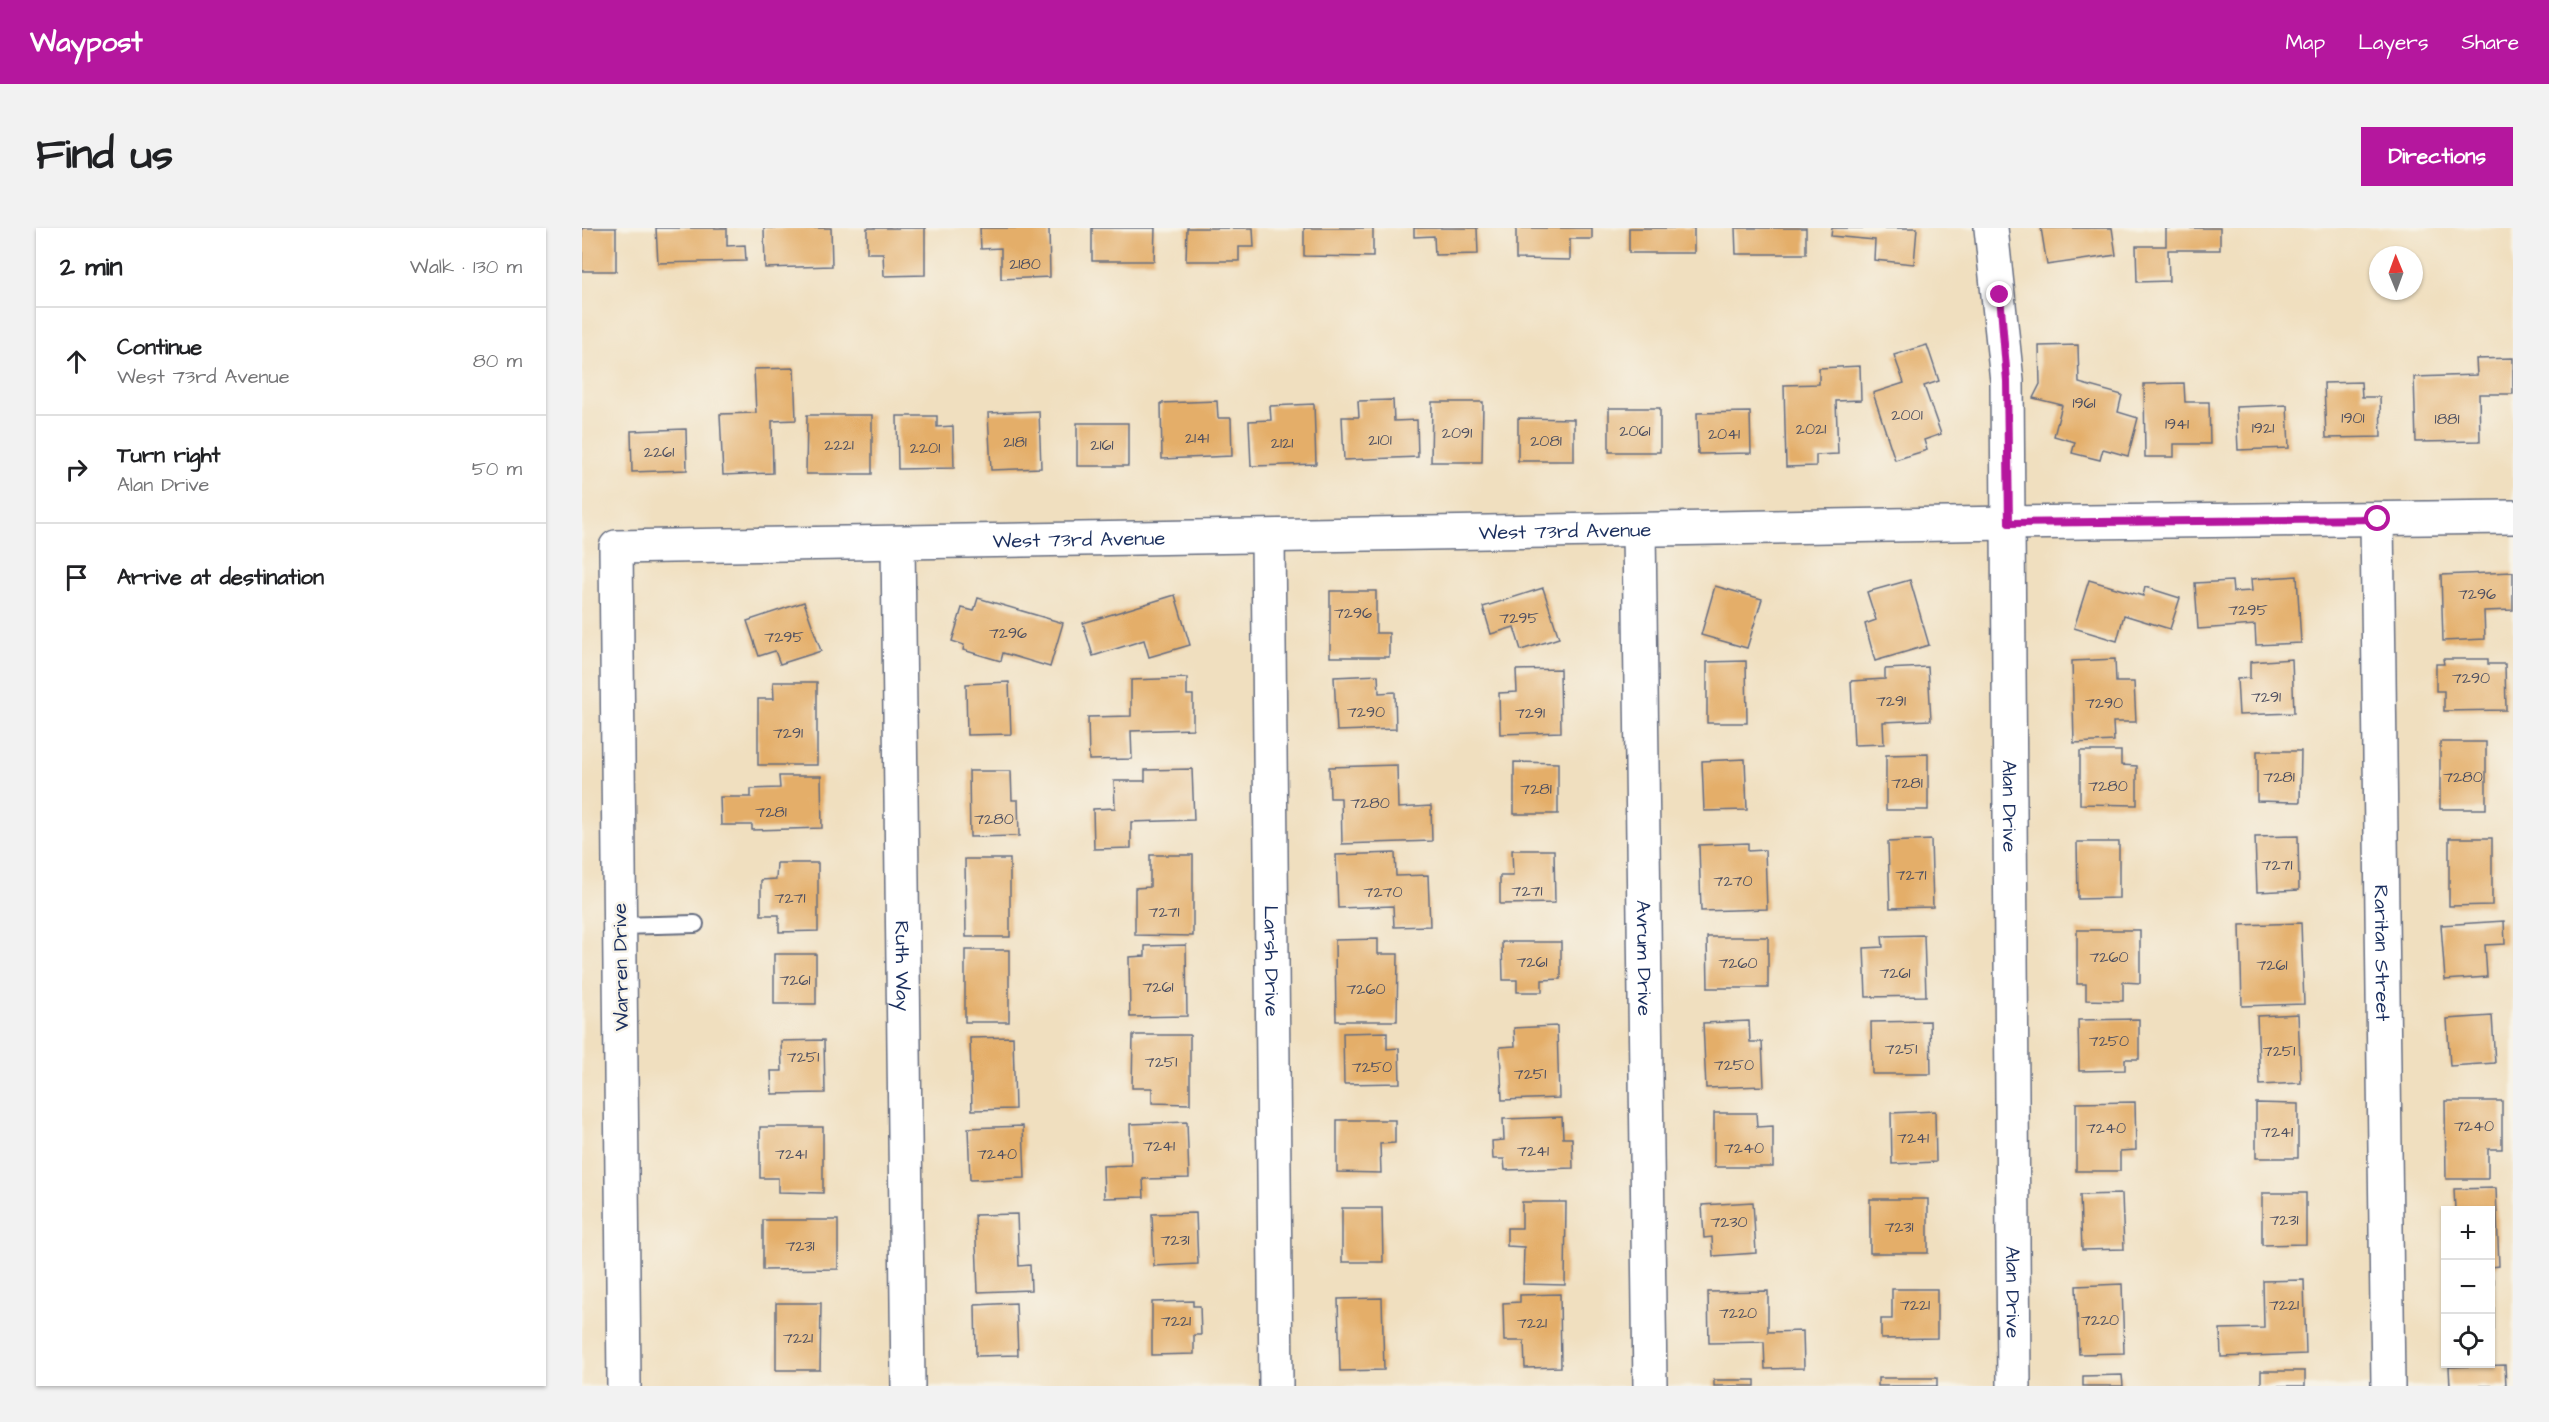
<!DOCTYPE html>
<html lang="en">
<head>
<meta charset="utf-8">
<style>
	body { margin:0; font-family:"Architects Daughter",sans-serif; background:#f2f2f2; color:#202124 }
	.controls { position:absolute; right:18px; bottom:18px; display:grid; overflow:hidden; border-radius:0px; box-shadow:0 2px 4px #0004 }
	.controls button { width:54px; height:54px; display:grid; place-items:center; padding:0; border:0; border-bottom:2px solid #e0e0e0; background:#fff; color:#202124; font:30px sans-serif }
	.compass { position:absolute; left:1787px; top:18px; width:54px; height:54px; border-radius:50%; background:#fff; box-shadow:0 2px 4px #0004; rotate:359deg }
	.stop { position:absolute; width:18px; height:18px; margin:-14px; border:4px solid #b5179e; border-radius:50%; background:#fff }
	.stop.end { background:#b5179e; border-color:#fff; box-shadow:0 2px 6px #0008 }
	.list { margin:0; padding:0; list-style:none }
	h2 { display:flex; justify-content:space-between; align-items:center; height:78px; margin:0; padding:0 24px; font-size:26px }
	h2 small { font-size:20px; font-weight:400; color:#757577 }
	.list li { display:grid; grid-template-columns:39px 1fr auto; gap:18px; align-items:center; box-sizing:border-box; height:108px; padding:0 24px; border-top:2px solid #e0e0e0 }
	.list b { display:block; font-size:22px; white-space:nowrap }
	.list p { margin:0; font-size:20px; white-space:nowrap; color:#757577 }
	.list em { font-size:20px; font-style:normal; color:#757577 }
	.icon { flex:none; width:33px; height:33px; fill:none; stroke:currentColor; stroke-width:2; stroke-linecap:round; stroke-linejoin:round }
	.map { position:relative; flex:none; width:1931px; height:1158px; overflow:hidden; border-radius:0px }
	header { display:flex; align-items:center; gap:36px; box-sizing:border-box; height:84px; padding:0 30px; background:#b5179e; color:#fff }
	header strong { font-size:28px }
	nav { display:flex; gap:33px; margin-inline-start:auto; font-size:21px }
	.intro { display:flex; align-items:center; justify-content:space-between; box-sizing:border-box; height:144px; padding:0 36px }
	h1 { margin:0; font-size:42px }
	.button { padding:15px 27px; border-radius:0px; background:#b5179e; color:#fff; font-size:21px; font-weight:700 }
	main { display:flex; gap:36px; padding:0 36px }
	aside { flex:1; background:#fff; border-radius:0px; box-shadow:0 2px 4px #0004 }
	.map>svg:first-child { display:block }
</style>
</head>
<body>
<header>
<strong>Waypost</strong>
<nav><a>Map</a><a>Layers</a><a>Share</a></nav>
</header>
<div class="intro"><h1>Find us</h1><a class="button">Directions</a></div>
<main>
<aside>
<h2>2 min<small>Walk · 130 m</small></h2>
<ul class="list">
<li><svg class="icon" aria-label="ahead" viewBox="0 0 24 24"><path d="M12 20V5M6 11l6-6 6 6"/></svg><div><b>Continue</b><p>West 73rd Avenue</p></div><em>80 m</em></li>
<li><svg class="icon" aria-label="right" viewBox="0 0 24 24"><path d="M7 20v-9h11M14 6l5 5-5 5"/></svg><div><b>Turn right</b><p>Alan Drive</p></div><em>50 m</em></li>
<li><svg class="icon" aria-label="arrive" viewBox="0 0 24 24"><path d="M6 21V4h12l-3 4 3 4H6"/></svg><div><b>Arrive at destination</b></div></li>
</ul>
</aside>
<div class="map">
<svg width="1931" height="1158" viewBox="0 0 1931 1158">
	<rect width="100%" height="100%" fill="#f7f3e8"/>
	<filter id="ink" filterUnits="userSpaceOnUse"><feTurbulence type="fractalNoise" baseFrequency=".0167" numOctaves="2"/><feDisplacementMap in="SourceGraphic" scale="12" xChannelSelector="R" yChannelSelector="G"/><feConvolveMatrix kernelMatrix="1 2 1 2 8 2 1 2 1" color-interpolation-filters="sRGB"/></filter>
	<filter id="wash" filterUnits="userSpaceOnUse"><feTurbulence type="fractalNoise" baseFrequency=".008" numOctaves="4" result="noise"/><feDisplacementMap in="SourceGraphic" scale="24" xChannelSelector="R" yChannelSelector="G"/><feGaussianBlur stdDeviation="1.35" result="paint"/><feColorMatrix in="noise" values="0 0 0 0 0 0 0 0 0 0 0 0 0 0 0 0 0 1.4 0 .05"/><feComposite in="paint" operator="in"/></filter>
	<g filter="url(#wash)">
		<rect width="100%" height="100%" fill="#f0dfbf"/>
		<g id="blocks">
			<path fill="#e4ae69" d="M 0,0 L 34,0 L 34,43 L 0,43 Z
				M 74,0 L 145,0 L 145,18 L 163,17 L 164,33 L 76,35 Z
				M 182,0 L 249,0 L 250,38 L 183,40 Z
				M 285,0 L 343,0 L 343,47 L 302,48 L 301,25 L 285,25 Z
				M 398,0 L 467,0 L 468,49 L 419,51 L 419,20 L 399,21 Z
				M 510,0 L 573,0 L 572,33 L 510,33 Z
				M 605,0 L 671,0 L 672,19 L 657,19 L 657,33 L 604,33 Z
				M 722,0 L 791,0 L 791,29 L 722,28 Z
				M 832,0 L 895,0 L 896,26 L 853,27 L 852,8 L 832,9 Z
				M 934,0 L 1010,0 L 1010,11 L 988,11 L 988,32 L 934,31 Z
				M 1047,0 L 1112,0 L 1112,25 L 1047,25 Z
				M 1153,0 L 1224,0 L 1224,26 L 1154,26 Z
				M 1250,0 L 1335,0 L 1332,36 L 1292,32 L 1293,12 L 1249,8 Z
				M 1459,0 L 1530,0 L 1534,27 L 1465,37 Z
				M 1584,0 L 1638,0 L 1638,22 L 1586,22 L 1587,53 L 1555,54 L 1554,18 L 1584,18 Z
				M 1345,117 L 1357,153 L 1342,158 L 1359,206 L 1342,212 L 1345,222 L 1313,232 L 1291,165 L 1322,155 L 1312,127 Z
				M 1496,117 L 1497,155 L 1540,167 L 1536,184 L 1556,190 L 1546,228 L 1521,221 L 1518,232 L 1490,225 L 1493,214 L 1472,208 L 1480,177 L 1451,170 L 1458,156 L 1457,118 Z
				M 1931,130 L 1931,166 L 1897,166 L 1898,213 L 1834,214 L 1832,149 L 1895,147 L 1894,131 Z
				M 1278,138 L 1279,172 L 1254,173 L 1256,226 L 1234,227 L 1234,238 L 1204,239 L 1202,157 L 1237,156 L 1237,140 Z
				M 212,140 L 214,192 L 190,193 L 191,245 L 141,247 L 138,186 L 174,185 L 172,141 Z
				M 1779,154 L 1780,169 L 1798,169 L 1799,209 L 1744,210 L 1742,155 Z
				M 1602,155 L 1603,174 L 1627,174 L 1628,216 L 1592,216 L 1592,229 L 1563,229 L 1562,156 Z
				M 811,172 L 812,193 L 835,192 L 836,229 L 762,232 L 760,189 L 777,189 L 776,173 Z
				M 635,173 L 636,190 L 649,190 L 650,228 L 580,231 L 579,175 Z
				M 850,174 L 901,174 L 900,234 L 849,234 Z
				M 732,176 L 734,236 L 669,238 L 667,193 L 689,192 L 688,178 Z
				M 1705,177 L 1707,220 L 1656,222 L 1654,179 Z
				M 1027,180 L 1078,180 L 1078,224 L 1027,224 Z
				M 457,183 L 459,240 L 409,242 L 406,185 Z
				M 1168,184 L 1169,225 L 1116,226 L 1115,185 Z
				M 225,187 L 290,187 L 290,246 L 224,246 Z
				M 315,188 L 355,188 L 355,199 L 371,198 L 372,240 L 316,241 Z
				M 936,190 L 992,191 L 992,233 L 936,233 Z
				M 495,195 L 546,195 L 546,238 L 495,238 Z
				M 104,201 L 105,242 L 50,244 L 49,203 Z
				M 1931,344 L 1931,382 L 1902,383 L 1903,411 L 1861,413 L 1859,347 Z
				M 1715,348 L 1719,415 L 1674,417 L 1673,397 L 1616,401 L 1613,355 L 1650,353 L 1651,364 L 1670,363 L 1669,351 Z
				M 1328,352 L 1347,417 L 1293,433 L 1283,396 L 1294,392 L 1285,364 Z
				M 1507,352 L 1561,368 L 1563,359 L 1598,370 L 1588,401 L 1542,387 L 1535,413 L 1492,400 Z
				M 1133,358 L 1180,371 L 1165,420 L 1119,407 Z
				M 961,360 L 977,410 L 939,422 L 932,399 L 909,406 L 901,379 Z
				M 748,363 L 794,363 L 794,405 L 807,405 L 807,429 L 748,429 Z
				M 593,367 L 608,417 L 567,429 L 562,412 L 511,428 L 501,395 Z
				M 396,370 L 481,395 L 468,439 L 421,425 L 419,433 L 381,422 L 382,417 L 370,413 L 380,380 L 392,383 Z
				M 222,374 L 239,423 L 198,436 L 193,423 L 177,428 L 165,393 Z
				M 1533,431 L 1534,454 L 1552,454 L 1554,494 L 1531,494 L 1532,513 L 1492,515 L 1490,433 Z
				M 1710,431 L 1712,485 L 1657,487 L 1655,451 L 1668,450 L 1668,434 Z
				M 1861,431 L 1906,431 L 1906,436 L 1923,436 L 1924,482 L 1862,483 L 1862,463 L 1854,463 L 1854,436 L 1862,436 Z
				M 1164,433 L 1165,495 L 1125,495 L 1125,434 Z
				M 1346,439 L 1349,492 L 1301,494 L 1302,516 L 1272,517 L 1269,453 L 1303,451 L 1303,441 Z
				M 978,441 L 979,504 L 918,506 L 917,465 L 935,464 L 934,442 Z
				M 796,447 L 797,465 L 813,464 L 814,501 L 755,503 L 752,449 Z
				M 605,450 L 605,467 L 611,467 L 611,501 L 549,503 L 550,531 L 507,532 L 506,489 L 549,488 L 549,452 Z
				M 191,454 L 235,454 L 235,537 L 176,537 L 176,471 L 192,471 Z
				M 427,454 L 429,506 L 385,507 L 384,456 Z
				M 1858,514 L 1904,514 L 1904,581 L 1858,581 Z
				M 1498,523 L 1539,523 L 1539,537 L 1555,538 L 1555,577 L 1498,576 Z
				M 1675,523 L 1719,523 L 1718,574 L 1675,573 Z
				M 1346,526 L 1346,582 L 1304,582 L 1304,527 Z
				M 1163,531 L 1165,582 L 1122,583 L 1120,533 Z
				M 932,534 L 976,535 L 976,586 L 932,586 Z
				M 815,537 L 816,580 L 849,578 L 850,613 L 760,616 L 759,570 L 748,570 L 747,539 Z
				M 610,541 L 612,592 L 549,594 L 549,620 L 512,621 L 511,581 L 533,580 L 532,553 L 563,553 L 563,542 Z
				M 387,543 L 429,543 L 430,572 L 436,572 L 437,608 L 388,609 Z
				M 197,548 L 239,548 L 240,600 L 170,602 L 170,597 L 139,597 L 138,569 L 169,569 L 169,561 L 198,560 Z
				M 1716,608 L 1717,662 L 1675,664 L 1673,609 Z
				M 1867,610 L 1910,610 L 1910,677 L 1867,678 Z
				M 1349,612 L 1351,679 L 1308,680 L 1306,614 Z
				M 1495,614 L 1537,614 L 1537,670 L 1496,671 Z
				M 1166,615 L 1166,623 L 1183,622 L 1185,681 L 1119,683 L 1117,617 Z
				M 930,622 L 972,622 L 973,675 L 918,676 L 918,648 L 931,648 Z
				M 813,625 L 814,648 L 846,647 L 848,698 L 812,699 L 811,678 L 756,680 L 754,627 Z
				M 568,627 L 611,627 L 611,708 L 553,707 L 553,660 L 568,659 Z
				M 383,631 L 428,631 L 428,709 L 384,709 Z
				M 195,635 L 236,635 L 236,703 L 197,704 L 197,687 L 179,687 L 179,652 L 194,651 Z
				M 1922,693 L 1923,716 L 1903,717 L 1905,749 L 1863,752 L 1859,697 Z
				M 1719,695 L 1722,776 L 1660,778 L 1658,697 Z
				M 1495,702 L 1558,702 L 1558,755 L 1541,754 L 1541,773 L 1504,772 L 1504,756 L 1495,756 Z
				M 1342,707 L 1344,768 L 1284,769 L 1282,720 L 1301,719 L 1300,708 Z
				M 1125,709 L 1186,709 L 1186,760 L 1126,760 Z
				M 796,711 L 796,726 L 816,726 L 815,793 L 754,793 L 753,712 Z
				M 920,714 L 979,714 L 979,751 L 960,752 L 960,764 L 935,764 L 935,752 L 921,752 Z
				M 604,717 L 605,788 L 548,789 L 547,729 L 563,728 L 563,718 Z
				M 383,722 L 427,722 L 427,794 L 383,794 Z
				M 192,726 L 234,726 L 234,776 L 192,776 Z
				M 1716,786 L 1719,855 L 1678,857 L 1675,788 Z
				M 1910,788 L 1913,835 L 1868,838 L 1865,791 Z
				M 1557,791 L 1557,831 L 1543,831 L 1543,842 L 1497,843 L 1496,792 Z
				M 1167,793 L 1168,814 L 1180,814 L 1182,858 L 1124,860 L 1121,795 Z
				M 1348,793 L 1349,846 L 1290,846 L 1289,794 Z
				M 975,798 L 977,870 L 920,872 L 918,819 L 933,818 L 932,800 Z
				M 805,804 L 805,821 L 817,820 L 818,855 L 762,856 L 761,805 Z
				M 551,807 L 608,807 L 608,876 L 570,875 L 570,860 L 550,860 Z
				M 431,809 L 433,881 L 390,882 L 388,810 Z
				M 242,812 L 243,865 L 190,866 L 189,843 L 200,843 L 199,813 Z
				M 1863,873 L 1920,873 L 1920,921 L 1906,921 L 1906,951 L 1864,951 Z
				M 1553,874 L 1554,922 L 1538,923 L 1538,943 L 1494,943 L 1494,875 Z
				M 1674,875 L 1716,876 L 1716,930 L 1674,930 Z
				M 1353,883 L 1354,934 L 1310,936 L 1309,885 Z
				M 1132,885 L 1174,885 L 1175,899 L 1191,898 L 1191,939 L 1132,939 Z
				M 980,889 L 981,910 L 990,910 L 991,940 L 923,942 L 922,931 L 911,931 L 910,913 L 922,912 L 921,891 Z
				M 755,892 L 813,892 L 813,915 L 798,916 L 799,945 L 755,944 Z
				M 605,894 L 607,950 L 561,951 L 562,969 L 522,970 L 521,938 L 549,937 L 548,896 Z
				M 441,898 L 443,950 L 388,952 L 386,900 Z
				M 178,899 L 241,899 L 241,965 L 196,964 L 196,950 L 178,950 Z
				M 1914,960 L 1917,1038 L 1908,1039 L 1908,982 L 1873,982 L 1872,961 Z
				M 1680,965 L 1724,965 L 1724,1016 L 1680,1017 Z
				M 1540,966 L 1542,1021 L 1500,1022 L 1498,967 Z
				M 1288,971 L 1346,971 L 1346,1025 L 1288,1025 Z
				M 940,974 L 984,974 L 983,1057 L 941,1056 L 942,1019 L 925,1018 L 925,1000 L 940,1000 Z
				M 1171,974 L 1174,1025 L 1131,1028 L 1130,1009 L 1122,1010 L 1120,977 Z
				M 760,980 L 800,980 L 801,1034 L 760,1034 Z
				M 614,985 L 616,1036 L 572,1038 L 570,986 Z
				M 435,986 L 437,1038 L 448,1037 L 449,1062 L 396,1064 L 393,987 Z
				M 181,992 L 256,992 L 256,1041 L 181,1042 Z
				M 1908,1051 L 1912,1051 L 1912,1102 L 1908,1102 Z
				M 1722,1052 L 1724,1126 L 1639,1129 L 1638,1101 L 1682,1100 L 1681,1053 Z
				M 1540,1056 L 1542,1125 L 1497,1126 L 1494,1058 Z
				M 1310,1061 L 1355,1061 L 1355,1110 L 1299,1111 L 1299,1091 L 1310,1091 Z
				M 1186,1063 L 1186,1104 L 1221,1103 L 1222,1140 L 1183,1141 L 1182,1114 L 1127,1115 L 1126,1064 Z
				M 978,1066 L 979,1139 L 943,1140 L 942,1113 L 922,1113 L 921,1075 L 938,1074 L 938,1067 Z
				M 800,1070 L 802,1142 L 758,1143 L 756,1071 Z
				M 611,1073 L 611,1078 L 618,1078 L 619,1107 L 612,1107 L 612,1126 L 570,1127 L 570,1074 Z
				M 194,1075 L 239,1075 L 238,1142 L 194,1142 Z
				M 434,1075 L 436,1127 L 394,1128 L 393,1077 Z
				M 1923,1137 L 1924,1158 L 1868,1158 L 1867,1139 Z
				M 1679,1143 L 1723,1143 L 1723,1158 L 1679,1158 Z
				M 1540,1147 L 1541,1158 L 1501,1158 L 1501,1148 Z
				M 1296,1150 L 1355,1150 L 1355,1158 L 1296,1158 Z
				M 1132,1152 L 1173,1152 L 1173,1158 L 1132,1158 Z"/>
		</g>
	</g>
	<g filter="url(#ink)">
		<use href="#blocks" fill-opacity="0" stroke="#666d80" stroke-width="1.5"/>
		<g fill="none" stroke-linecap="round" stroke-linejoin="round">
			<defs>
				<path id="lane" d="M 37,698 L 113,696"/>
				<g id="street">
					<path id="s1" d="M 1409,0 L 1425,153 L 1432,1158"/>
					<path id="s2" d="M 1795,291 L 1806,1158"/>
					<path id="s3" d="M 1057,302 L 1068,1158"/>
					<path id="s4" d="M 686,309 L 694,1158"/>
					<path id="s5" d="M 316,316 L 326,1158"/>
					<path id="s6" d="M 42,1158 L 34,319 L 1427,295 L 1931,289"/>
				</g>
			</defs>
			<use href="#lane" stroke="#666d80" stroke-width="20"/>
			<use href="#street" stroke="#666d80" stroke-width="36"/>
			<use href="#lane" stroke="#fff" stroke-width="16"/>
			<use href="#street" stroke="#fff" stroke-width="33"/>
		</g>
	</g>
	<g fill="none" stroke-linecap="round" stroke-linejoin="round" filter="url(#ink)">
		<path stroke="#b5179e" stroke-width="8" d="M 1418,67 L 1425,153 L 1427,295 L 1796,291"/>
	</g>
	<g text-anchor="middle" stroke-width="5" stroke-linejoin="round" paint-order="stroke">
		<g font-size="16" fill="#4d4f61">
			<text x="443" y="41">2180</text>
			<text x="1502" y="180">1961</text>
			<text x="1325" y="192">2001</text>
			<text x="1771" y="195">1901</text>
			<text x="1865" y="196">1881</text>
			<text x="1595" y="201">1941</text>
			<text x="1681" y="205">1921</text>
			<text x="1229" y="206">2021</text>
			<text x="1053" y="208">2061</text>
			<text x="875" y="210">2091</text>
			<text x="1142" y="211">2041</text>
			<text x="615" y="215">2141</text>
			<text x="798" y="217">2101</text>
			<text x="964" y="218">2081</text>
			<text x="433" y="219">2181</text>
			<text x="700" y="220">2121</text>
			<text x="257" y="222">2221</text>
			<text x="520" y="222">2161</text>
			<text x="343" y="225">2201</text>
			<text x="77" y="229">2261</text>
			<text x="1895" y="371">7296</text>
			<text x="1666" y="387">7295</text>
			<text x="771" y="390">7296</text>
			<text x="937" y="395">7295</text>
			<text x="426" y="410">7296</text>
			<text x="202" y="414">7295</text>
			<text x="1889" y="455">7290</text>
			<text x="1684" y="474">7291</text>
			<text x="1309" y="478">7291</text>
			<text x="1522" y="480">7290</text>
			<text x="784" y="489">7290</text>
			<text x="948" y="490">7291</text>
			<text x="206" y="510">7291</text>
			<text x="1697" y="554">7281</text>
			<text x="1881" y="554">7280</text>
			<text x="1325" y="560">7281</text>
			<text x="1526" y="563">7280</text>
			<text x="954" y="566">7281</text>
			<text x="788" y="580">7280</text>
			<text x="189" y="589">7281</text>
			<text x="412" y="596">7280</text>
			<text x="1695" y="642">7271</text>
			<text x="1329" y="652">7271</text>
			<text x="1151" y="658">7270</text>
			<text x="945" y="668">7271</text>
			<text x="801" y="669">7270</text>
			<text x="208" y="675">7271</text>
			<text x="582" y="689">7271</text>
			<text x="1527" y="734">7260</text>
			<text x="950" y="739">7261</text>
			<text x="1156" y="740">7260</text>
			<text x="1690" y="742">7261</text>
			<text x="1313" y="750">7261</text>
			<text x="213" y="757">7261</text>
			<text x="576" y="764">7261</text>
			<text x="784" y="766">7260</text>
			<text x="1527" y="818">7250</text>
			<text x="1319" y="826">7251</text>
			<text x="1697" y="828">7251</text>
			<text x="221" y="834">7251</text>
			<text x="579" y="839">7251</text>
			<text x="1152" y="842">7250</text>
			<text x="790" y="844">7250</text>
			<text x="948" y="851">7251</text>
			<text x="1892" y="903">7240</text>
			<text x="1524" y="905">7240</text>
			<text x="1695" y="909">7241</text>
			<text x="1331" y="915">7241</text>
			<text x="577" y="923">7241</text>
			<text x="1162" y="925">7240</text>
			<text x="951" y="928">7241</text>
			<text x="209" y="931">7241</text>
			<text x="415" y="931">7240</text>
			<text x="1702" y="997">7231</text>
			<text x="1147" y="999">7230</text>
			<text x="1317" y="1004">7231</text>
			<text x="593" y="1017">7231</text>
			<text x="218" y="1023">7231</text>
			<text x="1333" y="1082">7221</text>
			<text x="1702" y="1082">7221</text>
			<text x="1156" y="1090">7220</text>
			<text x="1518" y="1097">7220</text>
			<text x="594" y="1098">7221</text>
			<text x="950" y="1100">7221</text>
			<text x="216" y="1115">7221</text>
		</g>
		<g font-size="20" fill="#1b2f5e" stroke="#f7f3e8">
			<text dy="7" stroke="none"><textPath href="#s6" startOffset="1788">West 73rd Avenue</textPath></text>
			<text dy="7" stroke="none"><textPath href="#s6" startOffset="1302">West 73rd Avenue</textPath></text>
			<text dy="7" stroke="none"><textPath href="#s1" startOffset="579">Alan Drive</textPath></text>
			<text dy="7" stroke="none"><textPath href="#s2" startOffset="434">Raritan Street</textPath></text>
			<text dy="7" stroke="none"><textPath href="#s3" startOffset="428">Avrum Drive</textPath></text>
			<text dy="7" stroke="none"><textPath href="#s4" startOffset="424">Larsh Drive</textPath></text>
			<text dy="7" stroke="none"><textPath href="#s5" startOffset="422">Ruth Way</textPath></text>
			<text transform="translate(38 739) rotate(-91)" y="7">Warren Drive</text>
			<text dy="7" stroke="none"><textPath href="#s1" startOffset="1065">Alan Drive</textPath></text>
		</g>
	</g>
</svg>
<div class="controls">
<button>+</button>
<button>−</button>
<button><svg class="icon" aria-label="locate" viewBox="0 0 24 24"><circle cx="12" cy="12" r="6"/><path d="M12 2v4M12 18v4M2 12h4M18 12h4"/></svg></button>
</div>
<svg class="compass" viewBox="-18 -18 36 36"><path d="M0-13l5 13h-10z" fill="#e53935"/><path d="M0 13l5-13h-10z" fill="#757577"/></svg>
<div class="stop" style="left:1796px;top:291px"></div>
<div class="stop end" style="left:1418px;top:67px"></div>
</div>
</main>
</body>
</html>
